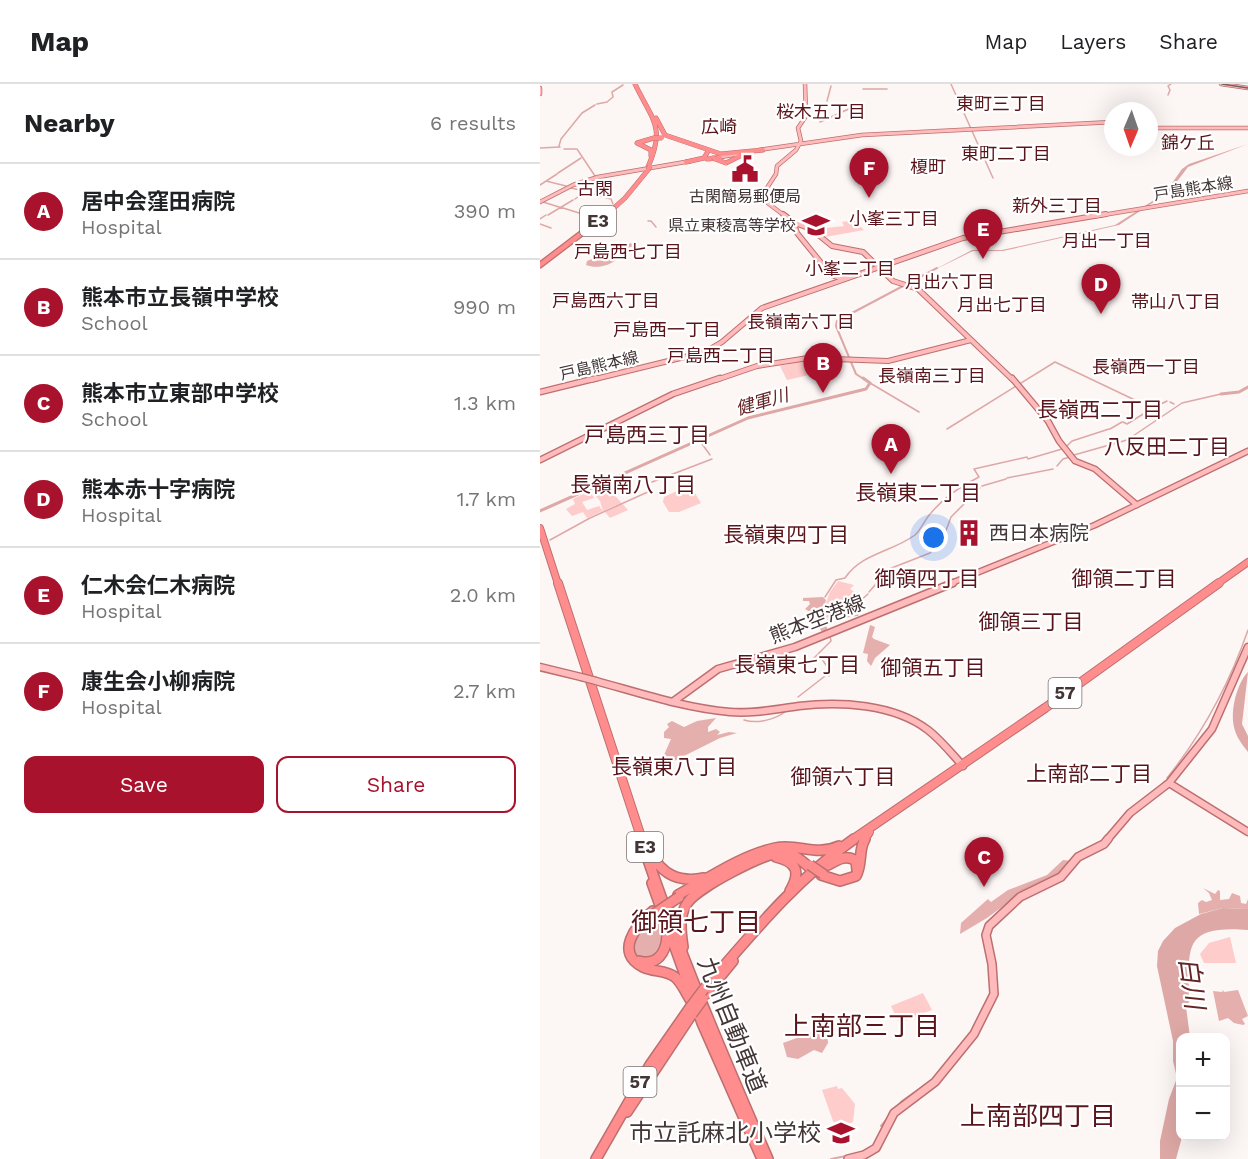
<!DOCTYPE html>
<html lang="en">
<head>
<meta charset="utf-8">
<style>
	body { margin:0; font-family:"Work Sans","Noto Sans JP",sans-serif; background:#f6f6f6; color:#202124 }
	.controls { position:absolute; right:18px; bottom:18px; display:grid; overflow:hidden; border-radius:12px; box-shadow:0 6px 24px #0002 }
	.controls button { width:54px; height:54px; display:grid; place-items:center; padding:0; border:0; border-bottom:2px solid #e0e0e0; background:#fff; color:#202124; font:30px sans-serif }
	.compass { position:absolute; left:564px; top:18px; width:54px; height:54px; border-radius:50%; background:#fff; box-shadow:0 6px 24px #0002; rotate:182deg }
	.you { position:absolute; left:394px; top:454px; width:21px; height:21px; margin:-15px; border:4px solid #fff; border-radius:50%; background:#1a73e8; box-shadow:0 0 0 9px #1a73e833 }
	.badge { display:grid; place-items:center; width:39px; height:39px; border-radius:50%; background:#a9122c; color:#fff; font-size:20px; font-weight:700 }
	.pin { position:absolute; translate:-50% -50px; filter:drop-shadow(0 2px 3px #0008) }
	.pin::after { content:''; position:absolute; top:32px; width:21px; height:18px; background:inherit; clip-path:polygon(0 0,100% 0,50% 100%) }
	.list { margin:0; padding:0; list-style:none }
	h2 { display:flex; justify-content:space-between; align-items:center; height:78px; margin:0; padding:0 24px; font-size:26px }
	h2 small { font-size:20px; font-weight:400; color:#757577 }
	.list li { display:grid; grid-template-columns:39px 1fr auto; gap:18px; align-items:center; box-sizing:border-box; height:96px; padding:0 24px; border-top:2px solid #e0e0e0 }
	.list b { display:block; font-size:22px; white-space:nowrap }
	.list p { margin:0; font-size:20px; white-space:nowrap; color:#757577 }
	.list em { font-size:20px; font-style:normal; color:#757577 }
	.actions { display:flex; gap:12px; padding:18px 24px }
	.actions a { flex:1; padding:14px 0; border:2px solid #a9122c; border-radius:12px; text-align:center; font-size:21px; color:#a9122c }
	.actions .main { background:#a9122c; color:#fff }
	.map { position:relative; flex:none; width:708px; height:1075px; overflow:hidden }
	header { display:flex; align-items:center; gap:36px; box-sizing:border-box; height:84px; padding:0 30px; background:#fff; border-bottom:2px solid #e0e0e0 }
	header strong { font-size:28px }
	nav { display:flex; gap:33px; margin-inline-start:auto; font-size:21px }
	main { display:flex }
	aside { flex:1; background:#fff }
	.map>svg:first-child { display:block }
</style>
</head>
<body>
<header>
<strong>Map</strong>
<nav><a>Map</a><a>Layers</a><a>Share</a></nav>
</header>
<main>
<aside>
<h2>Nearby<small>6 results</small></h2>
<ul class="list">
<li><span class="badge">A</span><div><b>居中会窪田病院</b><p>Hospital</p></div><em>390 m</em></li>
<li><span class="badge">B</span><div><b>熊本市立長嶺中学校</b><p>School</p></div><em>990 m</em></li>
<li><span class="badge">C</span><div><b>熊本市立東部中学校</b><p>School</p></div><em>1.3 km</em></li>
<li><span class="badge">D</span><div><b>熊本赤十字病院</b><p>Hospital</p></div><em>1.7 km</em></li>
<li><span class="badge">E</span><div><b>仁木会仁木病院</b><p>Hospital</p></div><em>2.0 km</em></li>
<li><span class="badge">F</span><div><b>康生会小柳病院</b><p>Hospital</p></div><em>2.7 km</em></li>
</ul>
<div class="actions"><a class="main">Save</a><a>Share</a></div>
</aside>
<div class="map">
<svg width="708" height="1075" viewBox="0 0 708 1075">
	<rect width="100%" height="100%" fill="#fcf6f5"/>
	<path fill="#fdcccb" d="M 314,136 L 324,146 L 285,153 L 278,145 L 304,142 L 302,138 Z
		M 267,276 L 274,291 L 270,294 L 269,291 L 247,296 L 240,282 L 249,280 L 249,278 Z
		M 150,401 L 161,419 L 139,428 L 129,428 L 123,418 L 124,413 Z
		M 68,404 L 88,426 L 70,434 L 65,428 L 81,419 L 47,434 L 43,428 L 32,432 L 26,425 L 35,420 L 33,415 L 50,407 L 54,414 L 42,418 L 47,426 L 59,422 L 63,427 L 60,417 L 52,408 Z
		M 298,497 L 314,501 L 310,505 L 321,513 L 317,519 L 316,528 L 282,535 L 281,532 L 290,508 Z
		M 690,853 L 696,879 L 664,879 L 660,870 L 669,859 Z
		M 383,909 L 392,926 L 359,939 L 351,922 Z
		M 297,1002 L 298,1005 L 302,1004 L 315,1020 L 313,1038 L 302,1043 L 299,1037 L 295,1039 L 293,1037 L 282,1006 Z"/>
	<path fill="#e4afad" d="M 91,159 L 93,162 L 76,170 L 77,175 C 70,182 56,185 46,181 L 47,177 Z
		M 283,513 L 286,516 L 281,532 L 288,550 L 284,551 L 278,542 L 272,539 L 270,528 L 265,525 L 270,520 L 269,517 L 263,517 L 263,514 Z
		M 330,541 L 335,543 L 332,553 L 334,555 L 350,561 L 335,574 L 331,582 L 327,577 L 328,570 L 323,569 Z
		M 176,634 L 168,643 L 168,648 L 176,645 L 180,648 L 177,651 L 189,648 L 197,649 L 180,654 L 132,678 L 124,671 L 131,655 L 124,654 L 124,648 L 129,643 L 127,640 L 132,637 L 144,643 L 157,637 Z
		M 523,776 L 532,777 L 523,788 L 478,811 L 447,834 L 420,850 L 421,839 L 448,815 L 451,818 L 468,806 L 507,791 Z
		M 663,804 L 675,810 L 678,806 L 680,807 L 680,816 L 689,815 L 692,809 L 700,812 L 701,819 L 706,820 L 708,815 L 708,825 L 683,824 L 659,830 L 658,819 L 662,816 L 666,818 L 672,816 L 669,809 Z
		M 117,829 L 125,851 L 117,875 L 99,875 L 93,864 L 96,848 Z
		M 683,906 L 684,908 L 698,906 L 708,932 L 702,935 L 705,940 L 703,941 L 694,939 L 688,934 L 679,937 L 673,907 L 682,908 Z
		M 287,943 L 288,959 L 282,969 L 274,966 L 258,975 L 247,973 L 243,959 Z"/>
	<path fill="#dda8a6" d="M 708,60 L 648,83 L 629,108 L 579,141 L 463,167 L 433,167 L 390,188 L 432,166 L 462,166 L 575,141 L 625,109 L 642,85 L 649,80 Z
		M 708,588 L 702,640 L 708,652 L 708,668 C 702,660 696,653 694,643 C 690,627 697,599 708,588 Z
		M 683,824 L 708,825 L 708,846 C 641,841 649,864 649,918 L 646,923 L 650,953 L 640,954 L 642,1053 L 636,1075 L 620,1075 L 620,1057 L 629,1015 L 637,994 L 633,977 L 633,957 L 617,882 L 618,867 L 623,857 L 635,844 L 661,830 Z"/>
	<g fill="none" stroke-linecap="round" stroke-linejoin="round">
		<path stroke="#dda8a6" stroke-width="1.5" d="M 411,0 L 453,94
			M 323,5 L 347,5
			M 628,11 L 630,6 L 628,2 L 631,0
			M 287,17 L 291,2
			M 57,20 L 67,18 L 73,13 L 72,8 L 83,1
			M 280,38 L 311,24 L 316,19
			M 21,55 L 42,29 L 55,21
			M 19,62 L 21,55
			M 0,64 L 20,63
			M 24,65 L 36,65
			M 37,65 L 55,92
			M 18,89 L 41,74
			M 58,94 L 62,96 L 58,100
			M 6,97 L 26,102
			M 0,101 L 17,90
			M 31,104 L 44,107
			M 45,108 L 71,115 L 73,120
			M 35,115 L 57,100
			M 3,118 L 19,123
			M 20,123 L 55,134
			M 8,131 L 33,116
			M 0,135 L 6,131
			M 108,137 L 111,137 L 116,143
			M 0,140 L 11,144
			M 54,143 L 63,136
			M 330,299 L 379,328
			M 630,318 L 634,320
			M 615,323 L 627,317
			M 583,338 L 587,340 L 613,324
			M 407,345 L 515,278 L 599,318
			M 570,345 L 582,338
			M 160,357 L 170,371
			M 526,363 L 532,357 L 569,345
			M 534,371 L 587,356 L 642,319 L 681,310
			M 517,382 L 523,375 L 530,373
			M 467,394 L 513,385
			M 112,398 L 172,375
			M 442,402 L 466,395
			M 10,456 L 50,434 L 110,407 L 108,400
			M 329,508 L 349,485 L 390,469 L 404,452 L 411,433 L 440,404
			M 285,513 L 296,496 L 305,494 C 322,469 352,468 375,451 C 381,446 385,435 391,429 C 404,413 421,402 439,393 L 434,385 L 487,373 L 488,375 L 522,365
			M 288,548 L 284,539 L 286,536 L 318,531 L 320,517 L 328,510
			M 279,571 L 291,588 L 289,592
			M 274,574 L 291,557 L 290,552
			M 263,582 L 272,575
			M 258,613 L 285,592
			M 204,636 C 217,640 235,636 246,627
			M 627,694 C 663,649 689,601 708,546
			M 620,702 L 625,697"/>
		<path stroke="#dda8a6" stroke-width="2" d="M 466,821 L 482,806 L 518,789 L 533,774
			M 447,871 L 449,884
			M 341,1042 L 362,1017 L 388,999
			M 291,1075 L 316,1070"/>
		<path stroke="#dda8a6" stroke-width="2" d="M 325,296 L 316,290 L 296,242 L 297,237 L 397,184"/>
		<path stroke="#dda8a6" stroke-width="3" d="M 681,310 L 699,308 L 708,303
			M 0,427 L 208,334 L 326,305 L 330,299 L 323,294"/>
		<defs>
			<path id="major-far4" d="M 681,0 L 708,4
				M 0,4 L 0,10
				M 609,44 L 708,44
				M 219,66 L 322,51 L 573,38
				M 175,74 L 204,69
				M 0,118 L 33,101 L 58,93 L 151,77
				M 245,132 L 225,117 L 223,110 L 236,90 L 237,82 L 256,66 L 261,57 L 258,44 L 266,32 L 265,0
				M 557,132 L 708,107"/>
			<path id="major-far3" d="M 243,130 L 255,139 L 271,145 L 292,162 L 323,168 L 353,197 L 378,205 L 473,296
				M 257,140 L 255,143 L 257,149 L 291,191 L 304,195
				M 51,296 L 165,268 L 182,258 L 222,224 L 423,154 L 566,130
				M 176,296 L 217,282 L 268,274 L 348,277 L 431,256"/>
			<path id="major-far2" d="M 472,294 L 508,337 L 519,357 L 535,377 L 555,385 L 597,421
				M 0,308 L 57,294
				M 0,376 L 133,310 L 180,294
				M 409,500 L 555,441 L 708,367"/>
			<path id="major-far1" d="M 0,583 L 41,593
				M 56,597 C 100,609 144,624 190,628 C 213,630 236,625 259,622 C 300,617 354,620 388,646 C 401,656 412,670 423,682
				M 134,617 L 178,585 L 255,563 L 413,499
				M 629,699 L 708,748
				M 567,756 L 590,729 L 629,699 L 672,645 L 708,563"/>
			<path id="major" d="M 308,1075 L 324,1071 L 336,1064 L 354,1029 L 395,998 L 434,950 L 454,910 L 452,880 L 446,851 L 449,842 L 480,813 L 521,793 L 538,773 L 564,760 L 568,755"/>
			<path id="highway-far4" d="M 95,0 C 112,36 126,42 108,83
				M 116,34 L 125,51 L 181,70 L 223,66
				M 111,72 L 111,66 L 97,59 L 114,54
				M 167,75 L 180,74
				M 175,75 L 186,79 L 202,71
				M 146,78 L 164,74 L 167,69
				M 65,132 L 85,114 L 108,86"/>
			<path id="highway-far3" d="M 0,181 L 67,130"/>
			<path id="highway-far2" d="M 0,444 L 18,500
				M 677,500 L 708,478"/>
			<path id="highway-far1" d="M 18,499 L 102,756
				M 312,756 L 505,624 L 679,499
				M 324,756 L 329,748"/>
			<path id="highway" d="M 101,755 C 137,864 182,969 228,1075
				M 110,768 C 122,791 139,799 164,794
				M 236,773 C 257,778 261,788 250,807
				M 288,781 C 297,776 306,770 316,777 L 317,786
				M 281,791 L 300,797 L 316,792 C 323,779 318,766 325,755
				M 112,799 L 162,939 L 222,1075
				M 138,811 C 169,794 200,772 235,764 C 259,759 275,773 299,762
				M 113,827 C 96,841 74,869 103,883 C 113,888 126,886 135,893 C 142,899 146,909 151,917
				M 143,863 C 141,848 138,832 148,818 C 158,804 223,769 241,769 C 252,768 261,776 269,783
				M 99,877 C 117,882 126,869 127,852
				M 164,905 C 210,852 256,795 314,755
				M 166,910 L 193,877
				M 87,1028 L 152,930
				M 56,1075 L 110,981 L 149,925"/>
		</defs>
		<use href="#major-far4" stroke="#bd6f6f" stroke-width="4.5"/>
		<use href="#major-far3" stroke="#bd6f6f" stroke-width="6"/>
		<use href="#major-far2" stroke="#bd6f6f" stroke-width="7"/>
		<use href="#major-far1" stroke="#bd6f6f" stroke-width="9"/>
		<use href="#major" stroke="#bd6f6f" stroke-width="10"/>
		<use href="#highway-far4" stroke="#bd6f6f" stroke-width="5"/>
		<use href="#highway-far3" stroke="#bd6f6f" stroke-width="7"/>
		<use href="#highway-far2" stroke="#bd6f6f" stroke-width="8"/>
		<use href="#highway-far1" stroke="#bd6f6f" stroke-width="10"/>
		<use href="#highway" stroke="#bd6f6f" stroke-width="12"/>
		<use href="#major-far4" stroke="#fbb" stroke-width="3"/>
		<use href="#major-far3" stroke="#fbb" stroke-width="4"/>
		<use href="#major-far2" stroke="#fbb" stroke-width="4.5"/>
		<use href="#major-far1" stroke="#fbb" stroke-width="6"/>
		<use href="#major" stroke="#fbb" stroke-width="7"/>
		<use href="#highway-far4" stroke="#ff8d8d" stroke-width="4"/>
		<use href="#highway-far3" stroke="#ff8d8d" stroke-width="4.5"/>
		<use href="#highway-far2" stroke="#ff8d8d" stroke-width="6"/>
		<use href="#highway-far1" stroke="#ff8d8d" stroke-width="8"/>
		<use href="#highway" stroke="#ff8d8d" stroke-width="9"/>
		<path stroke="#6e6363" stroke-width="1.5" d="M 682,0 L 708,4"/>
		<defs>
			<path id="major-bridge" d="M 41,593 L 56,597"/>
			<path id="highway-bridge-far1" d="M 114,54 L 122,54
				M 173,73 L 175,75
				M 108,86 L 110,82"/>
			<path id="highway-bridge" d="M 270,781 L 283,790
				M 114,830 L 139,813
				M 149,925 L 164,905
				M 152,930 L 163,915"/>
		</defs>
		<use href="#major-bridge" stroke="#bd6f6f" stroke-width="9" stroke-linecap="butt"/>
		<use href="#highway-bridge-far1" stroke="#bd6f6f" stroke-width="5" stroke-linecap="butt"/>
		<use href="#highway-bridge" stroke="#bd6f6f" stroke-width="12" stroke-linecap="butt"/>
		<use href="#major-bridge" stroke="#fbb" stroke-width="6"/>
		<use href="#highway-bridge-far1" stroke="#ff8d8d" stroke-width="4"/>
		<use href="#highway-bridge" stroke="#ff8d8d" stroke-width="9"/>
	</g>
	<defs>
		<symbol id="civic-bare" viewBox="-9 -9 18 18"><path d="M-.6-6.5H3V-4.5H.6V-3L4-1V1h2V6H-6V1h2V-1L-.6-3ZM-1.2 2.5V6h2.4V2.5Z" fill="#a9122c" stroke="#fff" stroke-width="2.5" paint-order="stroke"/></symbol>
		<symbol id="school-bare" viewBox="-9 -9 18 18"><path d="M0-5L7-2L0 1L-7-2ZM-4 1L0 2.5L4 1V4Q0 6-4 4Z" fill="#a9122c" stroke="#fff" stroke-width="2.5" paint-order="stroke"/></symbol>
		<symbol id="building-bare" viewBox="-9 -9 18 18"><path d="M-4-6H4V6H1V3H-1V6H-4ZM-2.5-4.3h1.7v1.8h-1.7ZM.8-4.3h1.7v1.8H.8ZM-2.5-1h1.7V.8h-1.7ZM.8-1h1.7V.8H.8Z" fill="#a9122c" stroke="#fff" stroke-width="2.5" paint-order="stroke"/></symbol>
	</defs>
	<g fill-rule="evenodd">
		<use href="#civic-bare" x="186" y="66" width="38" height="38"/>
		<use href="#school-bare" x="257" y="122" width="38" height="38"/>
		<use href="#building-bare" x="410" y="430" width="38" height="38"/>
		<use href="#school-bare" x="282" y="1030" width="38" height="38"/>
	</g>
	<g text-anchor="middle" stroke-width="4.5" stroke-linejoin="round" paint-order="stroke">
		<g font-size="16" fill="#433636" stroke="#fff">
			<text transform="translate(653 104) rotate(-9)" y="6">戸島熊本線</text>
			<text transform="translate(59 281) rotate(-13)" y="6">戸島熊本線</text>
		</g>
		<g font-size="16" fill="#433636" stroke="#fff">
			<text x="205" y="118">古閑簡易郵便局</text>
			<text x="256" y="147" text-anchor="end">県立東稜高等学校</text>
		</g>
		<g font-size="18" fill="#5a151b" stroke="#fff">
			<text x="461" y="26">東町三丁目</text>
			<text x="281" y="34">桜木五丁目</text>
			<text x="466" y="76">東町二丁目</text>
			<text x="517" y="128">新外三丁目</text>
			<text x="354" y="141">小峯三丁目</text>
			<text x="567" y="163">月出一丁目</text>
			<text x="88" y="174">戸島西七丁目</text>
			<text x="310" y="191">小峯二丁目</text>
			<text x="410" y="204">月出六丁目</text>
			<text x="66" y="223">戸島西六丁目</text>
			<text x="636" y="224">帯山八丁目</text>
			<text x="462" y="227">月出七丁目</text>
			<text x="261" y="244">長嶺南六丁目</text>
			<text x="127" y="252">戸島西一丁目</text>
			<text x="181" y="278">戸島西二丁目</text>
			<text x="606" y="289">長嶺西一丁目</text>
			<text x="392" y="298">長嶺南三丁目</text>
		</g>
		<g font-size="18" fill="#5a151b" stroke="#fff">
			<text x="179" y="49">広崎</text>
			<text x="648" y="65">錦ケ丘</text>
			<text x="388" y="89">榎町</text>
			<text x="55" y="111">古閑</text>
		</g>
		<g fill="#fff" stroke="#7b7272" stroke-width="1.5">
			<rect x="40" y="122" width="36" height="30" rx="4.5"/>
			<rect x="508.5" y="594" width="33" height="30" rx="4.5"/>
			<rect x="87" y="748" width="36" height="30" rx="4.5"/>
			<rect x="83.5" y="983" width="33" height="30" rx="4.5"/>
		</g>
		<g font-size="18" font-weight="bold" fill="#433636">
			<text x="58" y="143">E3</text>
			<text x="525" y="615">57</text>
			<text x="105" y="769">E3</text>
			<text x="100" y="1004">57</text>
		</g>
		<g font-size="18" font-style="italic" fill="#652527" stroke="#fff">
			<text transform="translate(222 318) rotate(-16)" y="6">健軍川</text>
		</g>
		<g font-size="20" fill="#433636" stroke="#fff" text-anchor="start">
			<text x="449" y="456">西日本病院</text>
		</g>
		<g font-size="20" fill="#433636" stroke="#fff">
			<text transform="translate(277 535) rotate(-21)" y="7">熊本空港線</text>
		</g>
		<g font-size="21" fill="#5a151b" stroke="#fff">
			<text x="560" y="333">長嶺西二丁目</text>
			<text x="107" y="358">戸島西三丁目</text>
			<text x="627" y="370">八反田二丁目</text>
			<text x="93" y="408">長嶺南八丁目</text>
			<text x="378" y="416">長嶺東二丁目</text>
			<text x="246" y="458">長嶺東四丁目</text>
			<text x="387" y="502">御領四丁目</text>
			<text x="584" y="502">御領二丁目</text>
			<text x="491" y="545">御領三丁目</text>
			<text x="257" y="588">長嶺東七丁目</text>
			<text x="393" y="591">御領五丁目</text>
			<text x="134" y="690">長嶺東八丁目</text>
			<text x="549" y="697">上南部二丁目</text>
			<text x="303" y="700">御領六丁目</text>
		</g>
		<g font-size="24" fill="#433636" stroke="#fff">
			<text transform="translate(192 941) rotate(68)" y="8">九州自動車道</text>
		</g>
		<g font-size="24" fill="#433636" stroke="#fff" text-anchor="end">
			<text x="281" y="1057">市立託麻北小学校</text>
		</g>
		<g font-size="26" fill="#5a151b" stroke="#fff">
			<text x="156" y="847">御領七丁目</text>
			<text x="322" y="951">上南部三丁目</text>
			<text x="498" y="1041">上南部四丁目</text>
		</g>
		<g font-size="26" font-style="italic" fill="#652527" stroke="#fff">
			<text transform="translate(652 899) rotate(82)" y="9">白川</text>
		</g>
	</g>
</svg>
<div class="controls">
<button>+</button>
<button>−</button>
</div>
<svg class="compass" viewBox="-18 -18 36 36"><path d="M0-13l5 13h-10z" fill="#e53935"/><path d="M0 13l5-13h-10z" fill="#757577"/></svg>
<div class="you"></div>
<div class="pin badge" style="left:351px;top:390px">A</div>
<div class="pin badge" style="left:283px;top:309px">B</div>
<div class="pin badge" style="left:444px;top:803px">C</div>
<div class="pin badge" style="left:561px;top:230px">D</div>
<div class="pin badge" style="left:443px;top:175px">E</div>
<div class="pin badge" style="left:329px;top:114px">F</div>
</div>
</main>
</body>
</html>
